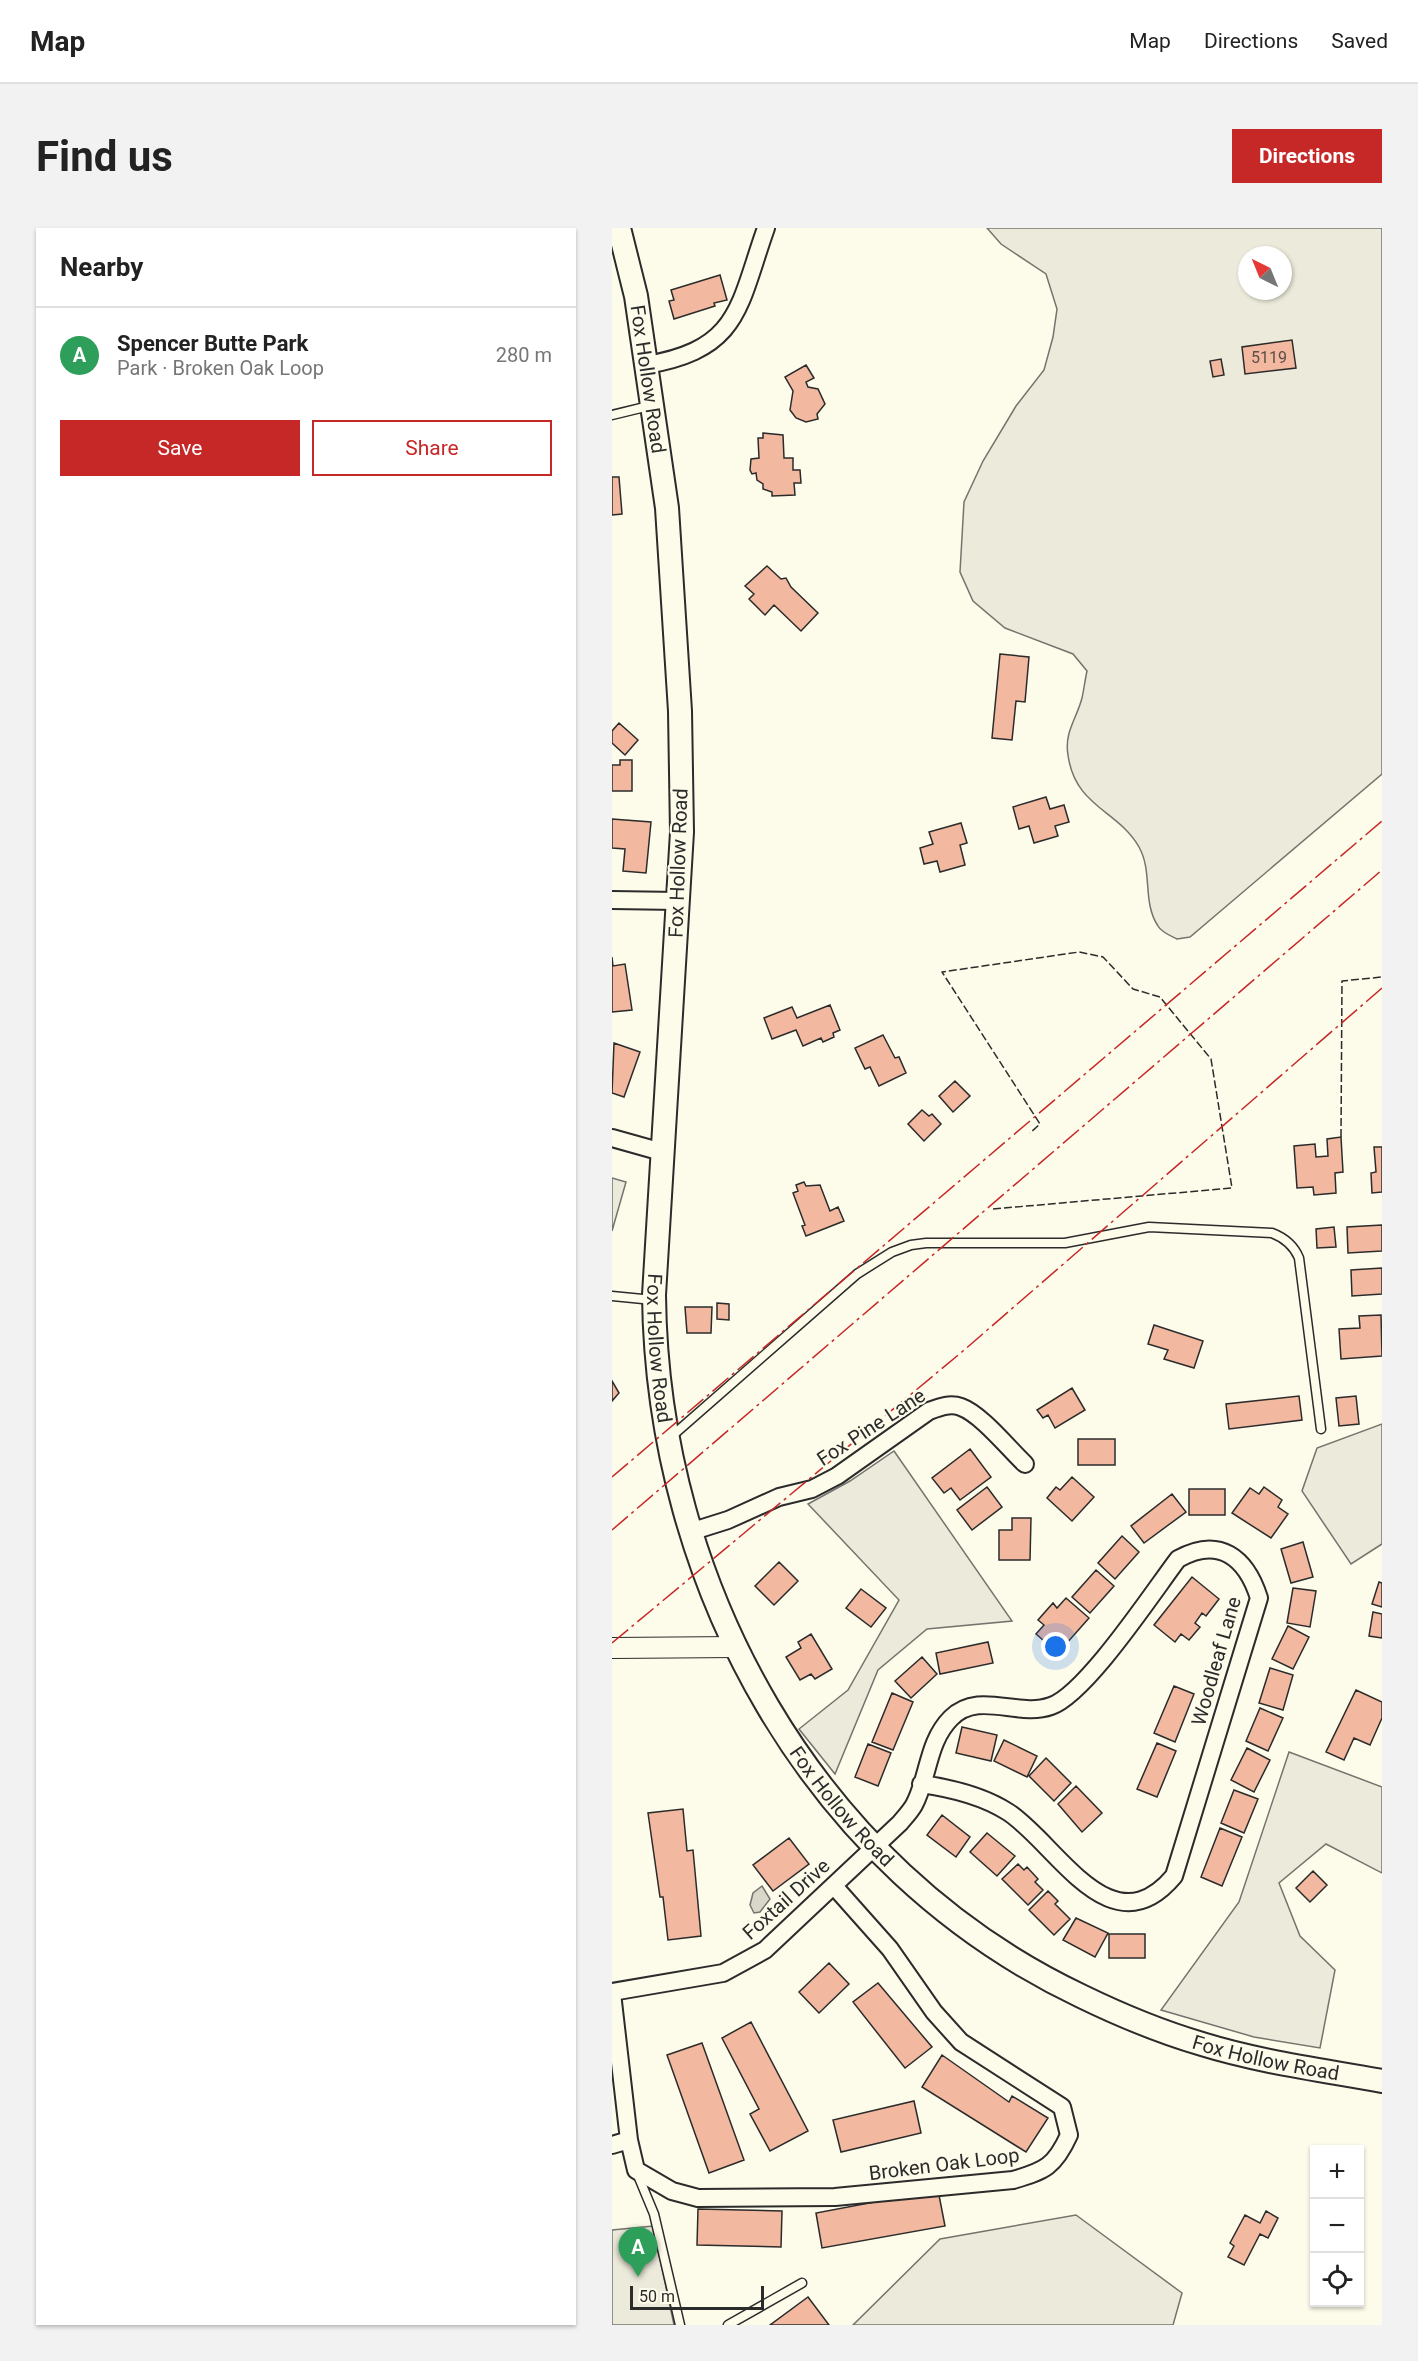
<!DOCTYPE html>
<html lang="en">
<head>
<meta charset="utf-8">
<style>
	body { margin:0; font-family:Roboto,sans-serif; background:#f2f2f2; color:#222 }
	.controls { position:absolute; right:18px; bottom:18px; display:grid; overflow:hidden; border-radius:0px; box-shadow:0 2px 4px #0004 }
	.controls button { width:54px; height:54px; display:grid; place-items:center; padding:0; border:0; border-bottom:2px solid #e0e0e0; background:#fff; color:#222; font:30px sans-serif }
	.compass { position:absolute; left:626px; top:18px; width:54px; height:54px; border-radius:50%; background:#fff; box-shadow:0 2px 4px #0004; rotate:317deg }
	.scale { position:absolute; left:18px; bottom:15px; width:134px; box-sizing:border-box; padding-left:6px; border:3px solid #2b2b2b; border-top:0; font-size:16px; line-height:21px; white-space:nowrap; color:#2b2b2b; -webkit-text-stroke:4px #fdfbea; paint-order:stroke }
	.you { position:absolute; left:444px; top:1419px; width:21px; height:21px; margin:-15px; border:4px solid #fff; border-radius:50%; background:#1a73e8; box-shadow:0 0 0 9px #1a73e833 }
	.badge { display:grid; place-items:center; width:39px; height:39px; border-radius:50%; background:#c62828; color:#fff; font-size:20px; font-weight:700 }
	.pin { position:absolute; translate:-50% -50px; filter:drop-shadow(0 2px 3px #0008) }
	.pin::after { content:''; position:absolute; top:32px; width:21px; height:18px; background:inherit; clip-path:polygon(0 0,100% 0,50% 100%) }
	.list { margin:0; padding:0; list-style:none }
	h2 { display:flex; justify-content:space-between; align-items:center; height:78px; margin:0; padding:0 24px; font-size:26px }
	h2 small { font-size:20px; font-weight:400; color:#767676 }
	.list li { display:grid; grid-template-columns:39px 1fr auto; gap:18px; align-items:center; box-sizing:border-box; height:96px; padding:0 24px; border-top:2px solid #e0e0e0 }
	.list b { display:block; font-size:22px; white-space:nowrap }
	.list p { margin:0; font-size:20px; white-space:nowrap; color:#767676 }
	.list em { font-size:20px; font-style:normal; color:#767676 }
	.actions { display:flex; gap:12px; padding:18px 24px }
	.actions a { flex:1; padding:14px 0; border:2px solid #c62828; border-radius:0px; text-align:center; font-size:21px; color:#c62828 }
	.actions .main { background:#c62828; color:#fff }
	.icon { flex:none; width:33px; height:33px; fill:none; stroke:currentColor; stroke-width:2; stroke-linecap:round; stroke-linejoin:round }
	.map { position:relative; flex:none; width:770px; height:2097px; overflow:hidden; border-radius:0px }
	header { display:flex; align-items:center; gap:36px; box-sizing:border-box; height:84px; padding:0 30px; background:#fff; border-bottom:2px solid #e0e0e0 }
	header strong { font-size:28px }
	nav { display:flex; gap:33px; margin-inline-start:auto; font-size:21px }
	.intro { display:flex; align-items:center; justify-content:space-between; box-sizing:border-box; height:144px; padding:0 36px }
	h1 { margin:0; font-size:42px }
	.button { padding:15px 27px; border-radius:0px; background:#c62828; color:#fff; font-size:21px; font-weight:700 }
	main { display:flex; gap:36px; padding:0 36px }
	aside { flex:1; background:#fff; border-radius:0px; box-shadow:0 2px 4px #0004 }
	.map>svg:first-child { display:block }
</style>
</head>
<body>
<header>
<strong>Map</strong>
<nav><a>Map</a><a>Directions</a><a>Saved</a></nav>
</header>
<div class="intro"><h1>Find us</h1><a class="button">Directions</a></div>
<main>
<aside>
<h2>Nearby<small></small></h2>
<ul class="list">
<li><span class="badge" style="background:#2e9e5b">A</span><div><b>Spencer Butte Park</b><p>Park · Broken Oak Loop</p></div><em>280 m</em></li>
</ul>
<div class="actions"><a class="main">Save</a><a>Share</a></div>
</aside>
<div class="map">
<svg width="770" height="2097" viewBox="0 0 770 2097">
	<rect width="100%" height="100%" fill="#fdfbea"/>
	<path fill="#ecebdb" stroke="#74746e" stroke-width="1.5" fill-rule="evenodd" d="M 375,0 L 770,0 L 770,546 L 578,709 L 565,711 C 559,708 549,704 546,698 C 530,674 541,644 527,619 C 506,582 463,579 456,527 C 452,504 465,490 470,470 C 472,461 473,452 475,443 L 461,426 L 393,400 L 361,373 L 348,344 L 352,274 L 371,233 L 404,178 L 432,142 L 441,109 L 445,81 L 434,46 L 389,16 ZM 635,27 L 671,27 L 671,63 L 635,63 Z
		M 770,1196 L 770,1316 L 739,1336 L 690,1263 L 705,1220 Z
		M 282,1223 L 400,1393 L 315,1401 L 266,1442 L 223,1546 L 187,1501 L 236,1462 L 287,1372 L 196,1276 L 238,1253 Z
		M 677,1524 L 770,1559 L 770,1645 L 714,1616 L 667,1655 L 688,1708 L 723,1742 L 708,1820 L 642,1809 L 549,1782 L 627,1674 Z
		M 464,1987 L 570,2065 L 561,2097 L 241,2097 L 328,2011 Z
		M 41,1998 L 62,2097 L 0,2097 L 0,2002 Z"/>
	<path fill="#eceadb" stroke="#74746e" stroke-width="1.5" d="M 0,950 L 14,954 L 0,1003 Z"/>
	<path fill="#d8d7c9" stroke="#74746e" stroke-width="1.5" d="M 150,1658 L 158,1671 L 148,1684 L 142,1685 L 138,1677 L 141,1665 Z"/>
	<path fill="#f2b8a0" stroke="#2b2b2b" stroke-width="1.5" d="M 108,47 L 115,72 L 102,75 L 103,78 L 62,91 L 57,73 L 62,72 L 59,62 Z
		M 680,112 L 684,140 L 633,146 L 630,119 Z
		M 609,131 L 612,147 L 601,149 L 598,133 Z
		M 194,137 L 202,150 L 194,154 L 196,159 L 206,161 L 213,176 L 205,186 L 206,191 L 194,194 L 184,190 L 178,182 L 181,163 L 173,149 Z
		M 151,205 L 171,207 L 172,230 L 181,230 L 181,242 L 188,242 L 189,255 L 182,255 L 183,267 L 160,268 L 160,264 L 151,261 L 151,256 L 145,252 L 144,245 L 140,246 L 138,242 L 139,231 L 147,230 L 146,210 L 151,210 Z
		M 0,249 L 7,249 L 10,286 L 0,287 Z
		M 155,338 L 169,351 L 174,350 L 179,359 L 206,385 L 189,403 L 162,377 L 153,387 L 137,371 L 142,366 L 133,358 Z
		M 388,426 L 417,429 L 413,474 L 404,473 L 400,512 L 380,510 Z
		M 7,495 L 26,512 L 13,527 L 0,515 L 0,503 Z
		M 8,532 L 20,532 L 20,563 L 0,563 L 0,537 L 8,537 Z
		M 434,569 L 438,581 L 452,577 L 457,594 L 443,598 L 446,608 L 422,615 L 417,598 L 407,601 L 401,579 Z
		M 0,591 L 39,594 L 34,645 L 11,643 L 13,621 L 0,620 Z
		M 349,595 L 355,615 L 348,617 L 353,637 L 328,644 L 325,633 L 312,636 L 308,620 L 321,616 L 317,604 Z
		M 0,729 L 1,738 L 13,736 L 20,782 L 0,784 Z
		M 218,777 L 228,802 L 221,805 L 222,809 L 211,814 L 209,810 L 191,818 L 184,802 L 160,811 L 152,790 L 180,779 L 185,790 Z
		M 271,807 L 283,830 L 287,829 L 294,845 L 267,858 L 258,839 L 253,841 L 243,820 Z
		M 2,815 L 28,824 L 12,869 L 0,865 Z
		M 343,853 L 358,868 L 341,884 L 327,868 Z
		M 310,882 L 317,888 L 320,886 L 329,896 L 312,913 L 296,896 Z
		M 729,909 L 731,944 L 723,945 L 724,965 L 702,967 L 701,959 L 685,960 L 682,918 L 703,916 L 704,929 L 716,928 L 715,911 Z
		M 762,919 L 770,919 L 770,964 L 760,965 L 759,945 L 764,944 Z
		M 192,954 L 194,958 L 208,957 L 218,983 L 226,979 L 232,993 L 194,1008 L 190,998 L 193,997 L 181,965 L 186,963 L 184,957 Z
		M 770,997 L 770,1023 L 736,1025 L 735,999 Z
		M 722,999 L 724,1019 L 705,1020 L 704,1001 Z
		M 770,1040 L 770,1066 L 740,1068 L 739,1042 Z
		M 105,1075 L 117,1076 L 117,1092 L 105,1091 Z
		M 73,1079 L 100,1079 L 99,1105 L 75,1105 Z
		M 769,1087 L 770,1128 L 729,1131 L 727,1101 L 748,1100 L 747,1088 Z
		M 542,1097 L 591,1113 L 582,1140 L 552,1131 L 556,1122 L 536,1116 Z
		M 0,1153 L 7,1165 L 0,1173 Z
		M 460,1160 L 473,1182 L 443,1200 L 436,1187 L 431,1190 L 425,1182 Z
		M 687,1168 L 690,1192 L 617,1201 L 614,1176 Z
		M 744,1168 L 747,1196 L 727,1198 L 724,1170 Z
		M 466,1211 L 503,1211 L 503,1237 L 466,1237 Z
		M 358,1221 L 379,1249 L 348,1272 L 339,1260 L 332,1265 L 320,1250 Z
		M 460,1249 L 482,1269 L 460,1293 L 435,1270 L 444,1259 L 448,1262 Z
		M 375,1259 L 390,1279 L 360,1302 L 345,1282 Z
		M 652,1259 L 670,1272 L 666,1279 L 676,1286 L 659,1310 L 620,1285 L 638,1260 L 647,1266 Z
		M 577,1261 L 613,1261 L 613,1287 L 577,1287 Z
		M 560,1266 L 574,1284 L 532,1315 L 519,1298 Z
		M 400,1290 L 419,1290 L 418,1332 L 387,1332 L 387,1302 L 400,1302 Z
		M 510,1308 L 527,1324 L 503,1351 L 486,1335 Z
		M 691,1314 L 701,1349 L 679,1355 L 669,1321 Z
		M 167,1334 L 186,1353 L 162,1377 L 143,1358 Z
		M 484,1342 L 502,1358 L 478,1385 L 460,1369 Z
		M 580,1349 L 607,1371 L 594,1388 L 590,1385 L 583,1395 L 588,1399 L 577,1412 L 569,1406 L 563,1414 L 542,1397 Z
		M 767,1354 L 770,1355 L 770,1379 L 760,1376 Z
		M 681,1360 L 704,1363 L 698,1399 L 675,1395 Z
		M 249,1361 L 274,1380 L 259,1399 L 234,1380 Z
		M 454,1370 L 477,1390 L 446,1425 L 424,1406 L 432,1397 L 426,1392 L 441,1375 L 445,1380 Z
		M 761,1384 L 770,1386 L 770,1410 L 757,1408 Z
		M 676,1398 L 697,1409 L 681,1441 L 660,1431 Z
		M 199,1406 L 220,1441 L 203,1451 L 199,1446 L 188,1452 L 174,1429 L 189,1420 L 186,1414 Z
		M 376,1414 L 381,1435 L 328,1446 L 324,1425 Z
		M 310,1429 L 325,1446 L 299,1470 L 283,1453 Z
		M 658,1440 L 681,1447 L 671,1482 L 647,1475 Z
		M 562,1458 L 582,1466 L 563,1514 L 542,1505 Z
		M 744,1462 L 770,1474 L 770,1490 L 758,1517 L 742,1510 L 732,1532 L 714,1524 Z
		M 280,1465 L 301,1474 L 281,1522 L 260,1514 Z
		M 648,1480 L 671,1490 L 656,1523 L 634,1513 Z
		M 350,1499 L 385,1507 L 379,1533 L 344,1525 Z
		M 392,1512 L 425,1528 L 415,1549 L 382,1533 Z
		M 545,1515 L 564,1523 L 545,1569 L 525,1561 Z
		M 256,1516 L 279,1525 L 266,1558 L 243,1549 Z
		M 635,1520 L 658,1532 L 642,1564 L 619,1552 Z
		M 434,1530 L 459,1555 L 442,1573 L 417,1548 Z
		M 464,1558 L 490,1585 L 470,1604 L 446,1576 Z
		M 622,1562 L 646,1571 L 632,1605 L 609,1595 Z
		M 71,1581 L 75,1623 L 81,1622 L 89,1708 L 56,1712 L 51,1669 L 48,1669 L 36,1585 Z
		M 330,1587 L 358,1609 L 344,1629 L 315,1607 Z
		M 608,1600 L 630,1609 L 610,1658 L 589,1649 Z
		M 375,1605 L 403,1628 L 385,1648 L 358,1624 Z
		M 177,1610 L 197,1636 L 161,1663 L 141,1637 Z
		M 406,1636 L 412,1642 L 415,1639 L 426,1651 L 423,1654 L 431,1662 L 416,1677 L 390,1651 Z
		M 701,1643 L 715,1657 L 698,1674 L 684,1660 Z
		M 436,1663 L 446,1673 L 443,1676 L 458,1691 L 442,1707 L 417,1682 Z
		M 464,1690 L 496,1705 L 483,1729 L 451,1712 Z
		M 497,1706 L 533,1706 L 533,1730 L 497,1730 Z
		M 217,1735 L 237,1756 L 207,1785 L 187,1764 Z
		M 266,1755 L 320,1819 L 293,1840 L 241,1774 Z
		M 139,1794 L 196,1903 L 158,1923 L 138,1886 L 147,1881 L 110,1810 Z
		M 90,1815 L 132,1932 L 97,1945 L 55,1827 Z
		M 330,1827 L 397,1874 L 400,1868 L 436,1890 L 414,1924 L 310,1859 Z
		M 302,1873 L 309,1905 L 229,1924 L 221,1892 Z
		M 326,1962 L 333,1998 L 210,2020 L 204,1985 Z
		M 86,1981 L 170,1983 L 169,2019 L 85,2017 Z
		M 654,1983 L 666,1990 L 656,2010 L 648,2006 L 632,2037 L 616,2029 L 622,2018 L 618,2015 L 633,1987 L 648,1995 Z
		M 196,2069 L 217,2097 L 158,2097 Z"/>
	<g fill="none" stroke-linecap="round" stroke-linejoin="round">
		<defs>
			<path id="service" d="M 0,187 L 37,178
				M 0,1068 L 41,1072
				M 60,1208 L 245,1046 L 280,1024 L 299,1017 L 314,1015 L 453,1015 L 537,999 L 660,1005 C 673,1010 682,1018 687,1030 L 709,1201
				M 25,1945 L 42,1986 L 68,2097
				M 116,2097 L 190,2055"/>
			<path id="minor" d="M 34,137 C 128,121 126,79 154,0
				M 0,672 L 66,673
				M 0,910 L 50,924
				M 78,1304 L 116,1292 L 167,1269 L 200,1261 L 225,1248 L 317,1183 C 328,1179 338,1175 349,1179 C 369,1186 397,1221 413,1236
				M 0,1764 L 111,1745 L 153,1722 L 288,1595 C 292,1590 298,1584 302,1577 C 317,1549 315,1514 339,1490 C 367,1462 406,1490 439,1478 C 474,1466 541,1364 566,1331 C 607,1308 634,1329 647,1370 L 562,1648 C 499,1723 445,1616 396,1584 C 371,1568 338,1560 309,1556
				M 0,1765 L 17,1912 L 0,1917
				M 17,1912 L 24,1942 L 60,1963 L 86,1970 L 223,1969 L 401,1952 C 433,1943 443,1938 457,1907 L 450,1879 L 349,1814 L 322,1784 L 278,1721 L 222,1658"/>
			<path id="tertiary" d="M 0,1420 L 124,1419"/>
			<g id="secondary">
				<path id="s1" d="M 7,0 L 24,68 L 55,280 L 68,483 L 70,604 L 42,1067 C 45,1358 201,1641 469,1768 C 508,1787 549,1804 590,1816 C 648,1834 710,1842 770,1853"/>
			</g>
		</defs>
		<use href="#service" stroke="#2b2b2b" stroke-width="11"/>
		<use href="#minor" stroke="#2b2b2b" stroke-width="20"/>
		<use href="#tertiary" stroke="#2b2b2b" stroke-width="22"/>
		<use href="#secondary" stroke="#2b2b2b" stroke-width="26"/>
		<use href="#service" stroke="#fdfbea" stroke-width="8"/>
		<use href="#minor" stroke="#fdfbea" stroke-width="16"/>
		<use href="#tertiary" stroke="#fdfbea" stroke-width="20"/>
		<use href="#secondary" stroke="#fdfbea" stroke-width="22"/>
		<path stroke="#2b2b2b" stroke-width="1.5" stroke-dasharray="8 3" stroke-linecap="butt" d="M 729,909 L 730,753 L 770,749
			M 381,981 L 620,960 L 599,831 L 548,769 L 521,761 L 491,729 L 467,724 L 330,744 L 428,896 L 418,905"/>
		<path stroke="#c62828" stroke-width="1.5" stroke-dasharray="21 4.5 3 4.5" stroke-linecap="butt" d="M 0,1249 L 770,593
			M 0,1302 L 770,642
			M 0,1415 L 351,1123 L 770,760"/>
	</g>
	<g text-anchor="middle" stroke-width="4.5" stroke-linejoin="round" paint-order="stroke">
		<g font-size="16" fill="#5d4e48">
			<text x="657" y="135">5119</text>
		</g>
		<g font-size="20" fill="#2b2b2b" stroke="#fdfbea">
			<text dy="7" stroke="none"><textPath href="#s1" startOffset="154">Fox Hollow Road</textPath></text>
			<text transform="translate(66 635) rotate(-88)" y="7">Fox Hollow Road</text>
			<text dy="7" stroke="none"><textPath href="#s1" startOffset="1126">Fox Hollow Road</textPath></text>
			<text transform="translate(259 1199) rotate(-33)" y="7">Fox Pine Lane</text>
			<text transform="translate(604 1433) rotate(-74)" y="7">Woodleaf Lane</text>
			<text dy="7" stroke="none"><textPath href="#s1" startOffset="1629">Fox Hollow Road</textPath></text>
			<text transform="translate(174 1671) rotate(-42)" y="7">Foxtail Drive</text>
			<text dy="7" stroke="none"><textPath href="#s1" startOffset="2133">Fox Hollow Road</textPath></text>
			<text transform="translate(332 1936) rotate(-7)" y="7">Broken Oak Loop</text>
		</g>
	</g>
</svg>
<div class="controls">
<button>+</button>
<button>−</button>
<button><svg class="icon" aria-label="locate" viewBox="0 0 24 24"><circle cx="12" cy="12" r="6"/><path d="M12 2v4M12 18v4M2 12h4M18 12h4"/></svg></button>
</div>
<svg class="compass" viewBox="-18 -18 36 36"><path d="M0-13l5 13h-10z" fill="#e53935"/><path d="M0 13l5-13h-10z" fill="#767676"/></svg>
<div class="scale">50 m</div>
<div class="you"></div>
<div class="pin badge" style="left:26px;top:2049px;background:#2e9e5b">A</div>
</div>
</main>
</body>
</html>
